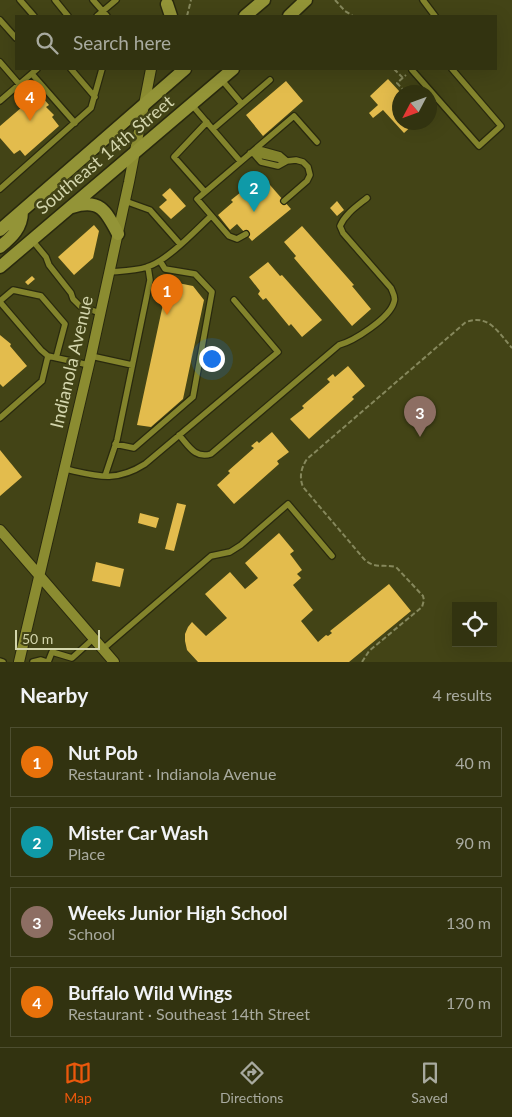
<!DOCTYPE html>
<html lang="en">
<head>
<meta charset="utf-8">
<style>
	body { margin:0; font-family:Lato,sans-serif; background:#3d3f1e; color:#f1f3f6 }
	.controls { position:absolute; right:15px; bottom:15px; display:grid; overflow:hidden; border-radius:0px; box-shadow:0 5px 20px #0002 }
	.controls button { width:45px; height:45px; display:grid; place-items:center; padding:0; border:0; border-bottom:1px solid #4d4e30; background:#323310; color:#f1f3f6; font:25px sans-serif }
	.compass { position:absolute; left:392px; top:85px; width:45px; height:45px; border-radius:50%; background:#323310; box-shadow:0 5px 20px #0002; rotate:229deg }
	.scale { position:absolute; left:15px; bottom:12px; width:85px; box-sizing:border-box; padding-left:5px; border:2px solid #d3d5ac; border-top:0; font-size:14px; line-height:18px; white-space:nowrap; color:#d3d5ac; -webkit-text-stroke:4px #434416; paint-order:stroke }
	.you { position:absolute; left:211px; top:358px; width:18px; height:18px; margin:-12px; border:4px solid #fff; border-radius:50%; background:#1a73e8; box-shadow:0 0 0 8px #1a73e833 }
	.badge { display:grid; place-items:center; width:32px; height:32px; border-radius:50%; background:#ea580c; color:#fff; font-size:16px; font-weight:700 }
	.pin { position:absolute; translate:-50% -41px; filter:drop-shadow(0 1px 2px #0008) }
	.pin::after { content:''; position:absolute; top:26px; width:18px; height:15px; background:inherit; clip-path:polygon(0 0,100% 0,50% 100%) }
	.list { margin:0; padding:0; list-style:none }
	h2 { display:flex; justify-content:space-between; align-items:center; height:65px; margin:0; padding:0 20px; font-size:21px }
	h2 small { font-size:16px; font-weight:400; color:#a8aa9f }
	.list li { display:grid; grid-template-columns:32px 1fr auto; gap:15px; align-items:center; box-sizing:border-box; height:70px; margin:0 10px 10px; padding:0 10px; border:1px solid #4d4e30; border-radius:0px }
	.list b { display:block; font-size:19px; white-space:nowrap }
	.list p { margin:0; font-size:16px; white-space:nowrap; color:#a8aa9f }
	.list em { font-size:16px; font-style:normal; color:#a8aa9f }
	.icon { flex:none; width:28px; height:28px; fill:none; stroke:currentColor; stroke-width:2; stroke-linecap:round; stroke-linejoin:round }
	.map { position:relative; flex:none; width:512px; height:662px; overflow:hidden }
	.search { position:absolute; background:#323310; box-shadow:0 5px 20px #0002; left:15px; right:15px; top:15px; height:55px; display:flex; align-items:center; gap:12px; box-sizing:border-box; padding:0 18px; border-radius:0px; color:#a8aa9f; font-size:19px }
	.sheet { height:385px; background:#323310 }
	nav { display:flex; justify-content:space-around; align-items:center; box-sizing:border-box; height:70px; border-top:1px solid #4d4e30; background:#323310; font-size:14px; color:#a8aa9f }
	nav a { display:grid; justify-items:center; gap:2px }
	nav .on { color:#ea580c }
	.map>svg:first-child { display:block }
</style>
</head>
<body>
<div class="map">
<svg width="512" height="662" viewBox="0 0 512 662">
	<rect width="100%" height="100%" fill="#434416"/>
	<path fill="#e3bc4d" d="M 388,79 L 400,92 L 400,122 L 416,122 L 404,133 L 383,110 L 373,118 L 369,113 L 378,105 L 370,96 Z
		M 286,81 L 303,101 L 263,136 L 246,115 Z
		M 36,95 L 40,101 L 43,98 L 49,105 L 46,107 L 54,115 L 52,117 L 59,126 L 25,156 L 20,150 L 14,154 L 0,138 L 0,126 Z
		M 263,177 L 291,209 L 252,241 L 237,224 L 230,230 L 218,215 L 233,202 L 231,200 L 246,188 L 248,190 Z
		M 170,188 L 186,206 L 171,219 L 159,207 L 167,200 L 162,195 Z
		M 337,201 L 344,210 L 337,216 L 330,208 Z
		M 94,225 L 99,231 L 93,258 L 74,275 L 58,257 Z
		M 302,226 L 354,285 L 352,286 L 371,309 L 352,326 L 294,258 L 296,256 L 284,242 Z
		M 268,262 L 280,276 L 282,275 L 322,320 L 302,337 L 291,324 L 289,326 L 266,298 L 263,300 L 258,294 L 260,291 L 249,277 Z
		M 32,276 L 35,279 L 28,285 L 25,282 Z
		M 168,281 L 193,286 L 204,300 L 183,399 L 151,427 L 137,425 Z
		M 0,335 L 11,344 L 10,346 L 27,366 L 3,387 L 0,384 Z
		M 348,366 L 365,386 L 352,397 L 354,399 L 309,439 L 290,419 L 304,408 L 302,406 L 330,382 L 327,379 L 333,374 L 335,377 Z
		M 272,432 L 289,452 L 277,461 L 279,464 L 234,504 L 217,485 L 230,473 L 228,471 L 254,448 L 251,446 L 257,441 L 259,443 Z
		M 0,450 L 22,477 L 0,496 Z
		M 177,503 L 186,505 L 174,551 L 165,549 Z
		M 140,513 L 159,518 L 156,528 L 138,523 Z
		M 279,533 L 294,551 L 290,554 L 302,570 L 297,574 L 301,578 L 293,585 L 313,610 L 301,621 L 318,642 L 326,635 L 328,636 L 332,633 L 330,631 L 389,584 L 411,611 L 349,662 L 198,662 L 187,650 L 185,641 L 185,634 L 188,627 L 192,622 L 206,636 L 227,618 L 205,594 L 230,572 L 245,589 L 258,578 L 245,563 Z
		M 96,562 L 124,569 L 120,587 L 92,581 Z"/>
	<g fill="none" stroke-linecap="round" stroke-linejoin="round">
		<defs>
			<path id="lane" d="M 20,0 L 34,16
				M 55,0 L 68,16
				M 93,0 L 107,16
				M 423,0 L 435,16
				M 97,16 L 116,0
				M 0,20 L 16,38
				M 0,62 L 19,84
				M 71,69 L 95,97
				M 413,69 L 412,70 L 479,146 L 501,126 L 452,69
				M 32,74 L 75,123
				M 221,79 L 242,104
				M 0,101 L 37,69
				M 192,105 L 240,161
				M 213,129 L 270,80
				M 262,150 L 280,155 L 287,161 L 278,166 L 261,162 L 254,154 Z
				M 250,153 L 287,161 L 296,160 L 303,162 L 308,167 L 310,175 L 307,181 L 284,201
				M 0,189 L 91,108 L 102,69
				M 205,192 L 174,157 L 207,122
				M 125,201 L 150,210 L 180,244
				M 246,234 L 237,239 L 229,236 L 197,199 L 294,116 L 317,142
				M 32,240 L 46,257 L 49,265 L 71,293 L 73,299 L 80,306 L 100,313
				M 109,272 C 121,271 135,271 147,267 C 167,261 195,231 211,216
				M 0,301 L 13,290 L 41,296 L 65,324 L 56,358
				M 0,302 L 41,350 L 48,356 L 89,365
				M 91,356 L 132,365
				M 0,418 L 42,381 L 48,356
				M 179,435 C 189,446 195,459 211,454 L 339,345 C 354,341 390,318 394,302 C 396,297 393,293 391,288 L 343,233 L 340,226 C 345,214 357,206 367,198
				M 115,444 L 134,448 L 193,397 L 212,292 L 195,274 L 165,269 L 160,261
				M 65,469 C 97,476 115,483 145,464 L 278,352 L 234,300
				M 105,476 L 117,440 L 150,280 L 148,267
				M 103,649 L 211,556 L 230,552 L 241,545 L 288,504 L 332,556
				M 0,661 L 3,662
				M 33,662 L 41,660 L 47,662
				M 48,662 L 52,652 L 72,658 L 93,639"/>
			<path id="secondary" d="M 0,530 L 114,662
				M 19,662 L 91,356 L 129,182 L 151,69"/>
			<path id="primary" d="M 167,4 L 171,16
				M 245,16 L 264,0
				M 289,16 L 306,0
				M 72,207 C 100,198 106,211 118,234
				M 0,230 L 185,69
				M 0,247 C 12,237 22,228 22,211
				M 0,267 L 233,69"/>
		</defs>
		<use href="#lane" stroke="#29290e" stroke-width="8"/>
		<use href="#secondary" stroke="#29290e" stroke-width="12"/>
		<use href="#primary" stroke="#29290e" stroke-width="15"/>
		<path stroke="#86885c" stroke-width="2" stroke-dasharray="5 2.5" stroke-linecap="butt" d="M 335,0 L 345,11 L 353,16
			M 187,16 L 191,0
			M 394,69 L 403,78
			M 405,92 L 397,83 L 406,75
			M 362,662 L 369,651 L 422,607 L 424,600 L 423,596 L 396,567 C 383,564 374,569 364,559 L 303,487 C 299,477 301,468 307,459 L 466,322 C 489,314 498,332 512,348"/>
		<use href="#lane" stroke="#83842c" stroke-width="5.5"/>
		<use href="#secondary" stroke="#8b8c31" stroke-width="10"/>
		<use href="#primary" stroke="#939437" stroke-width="12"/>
	</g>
	<g text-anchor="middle" stroke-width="5" stroke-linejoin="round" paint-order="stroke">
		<g font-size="18" fill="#d3d5ac" stroke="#434416">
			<text transform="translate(105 155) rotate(-40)" y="6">Southeast 14th Street</text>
			<text transform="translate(72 362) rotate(-77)" y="6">Indianola Avenue</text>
		</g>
	</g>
</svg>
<div class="controls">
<button><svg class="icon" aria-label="locate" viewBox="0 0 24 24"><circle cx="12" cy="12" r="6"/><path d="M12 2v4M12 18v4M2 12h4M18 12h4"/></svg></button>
</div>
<svg class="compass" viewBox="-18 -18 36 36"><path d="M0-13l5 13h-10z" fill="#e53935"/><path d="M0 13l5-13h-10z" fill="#a8aa9f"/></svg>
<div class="scale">50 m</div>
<div class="you"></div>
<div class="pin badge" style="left:167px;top:315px;background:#e8710a">1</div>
<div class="pin badge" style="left:254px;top:212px;background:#0f9aa8">2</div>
<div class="pin badge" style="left:420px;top:437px;background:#8d6e63">3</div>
<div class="pin badge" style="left:30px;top:121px;background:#e8710a">4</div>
<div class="search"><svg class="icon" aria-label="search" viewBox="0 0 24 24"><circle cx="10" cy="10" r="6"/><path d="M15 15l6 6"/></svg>Search here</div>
</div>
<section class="sheet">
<h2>Nearby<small>4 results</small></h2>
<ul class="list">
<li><span class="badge" style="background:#e8710a">1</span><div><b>Nut Pob</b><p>Restaurant · Indianola Avenue</p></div><em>40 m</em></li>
<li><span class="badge" style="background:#0f9aa8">2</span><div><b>Mister Car Wash</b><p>Place</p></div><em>90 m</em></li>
<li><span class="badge" style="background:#8d6e63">3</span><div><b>Weeks Junior High School</b><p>School</p></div><em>130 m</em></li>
<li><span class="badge" style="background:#e8710a">4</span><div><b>Buffalo Wild Wings</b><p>Restaurant · Southeast 14th Street</p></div><em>170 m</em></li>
</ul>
</section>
<nav>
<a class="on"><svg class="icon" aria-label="map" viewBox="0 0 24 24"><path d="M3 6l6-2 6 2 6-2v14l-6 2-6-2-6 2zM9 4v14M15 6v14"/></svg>Map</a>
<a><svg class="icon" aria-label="directions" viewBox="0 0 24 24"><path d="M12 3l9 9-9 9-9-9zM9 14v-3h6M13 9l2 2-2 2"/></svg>Directions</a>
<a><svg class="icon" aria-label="saved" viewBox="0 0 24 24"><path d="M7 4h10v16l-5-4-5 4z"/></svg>Saved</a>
</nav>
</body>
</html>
